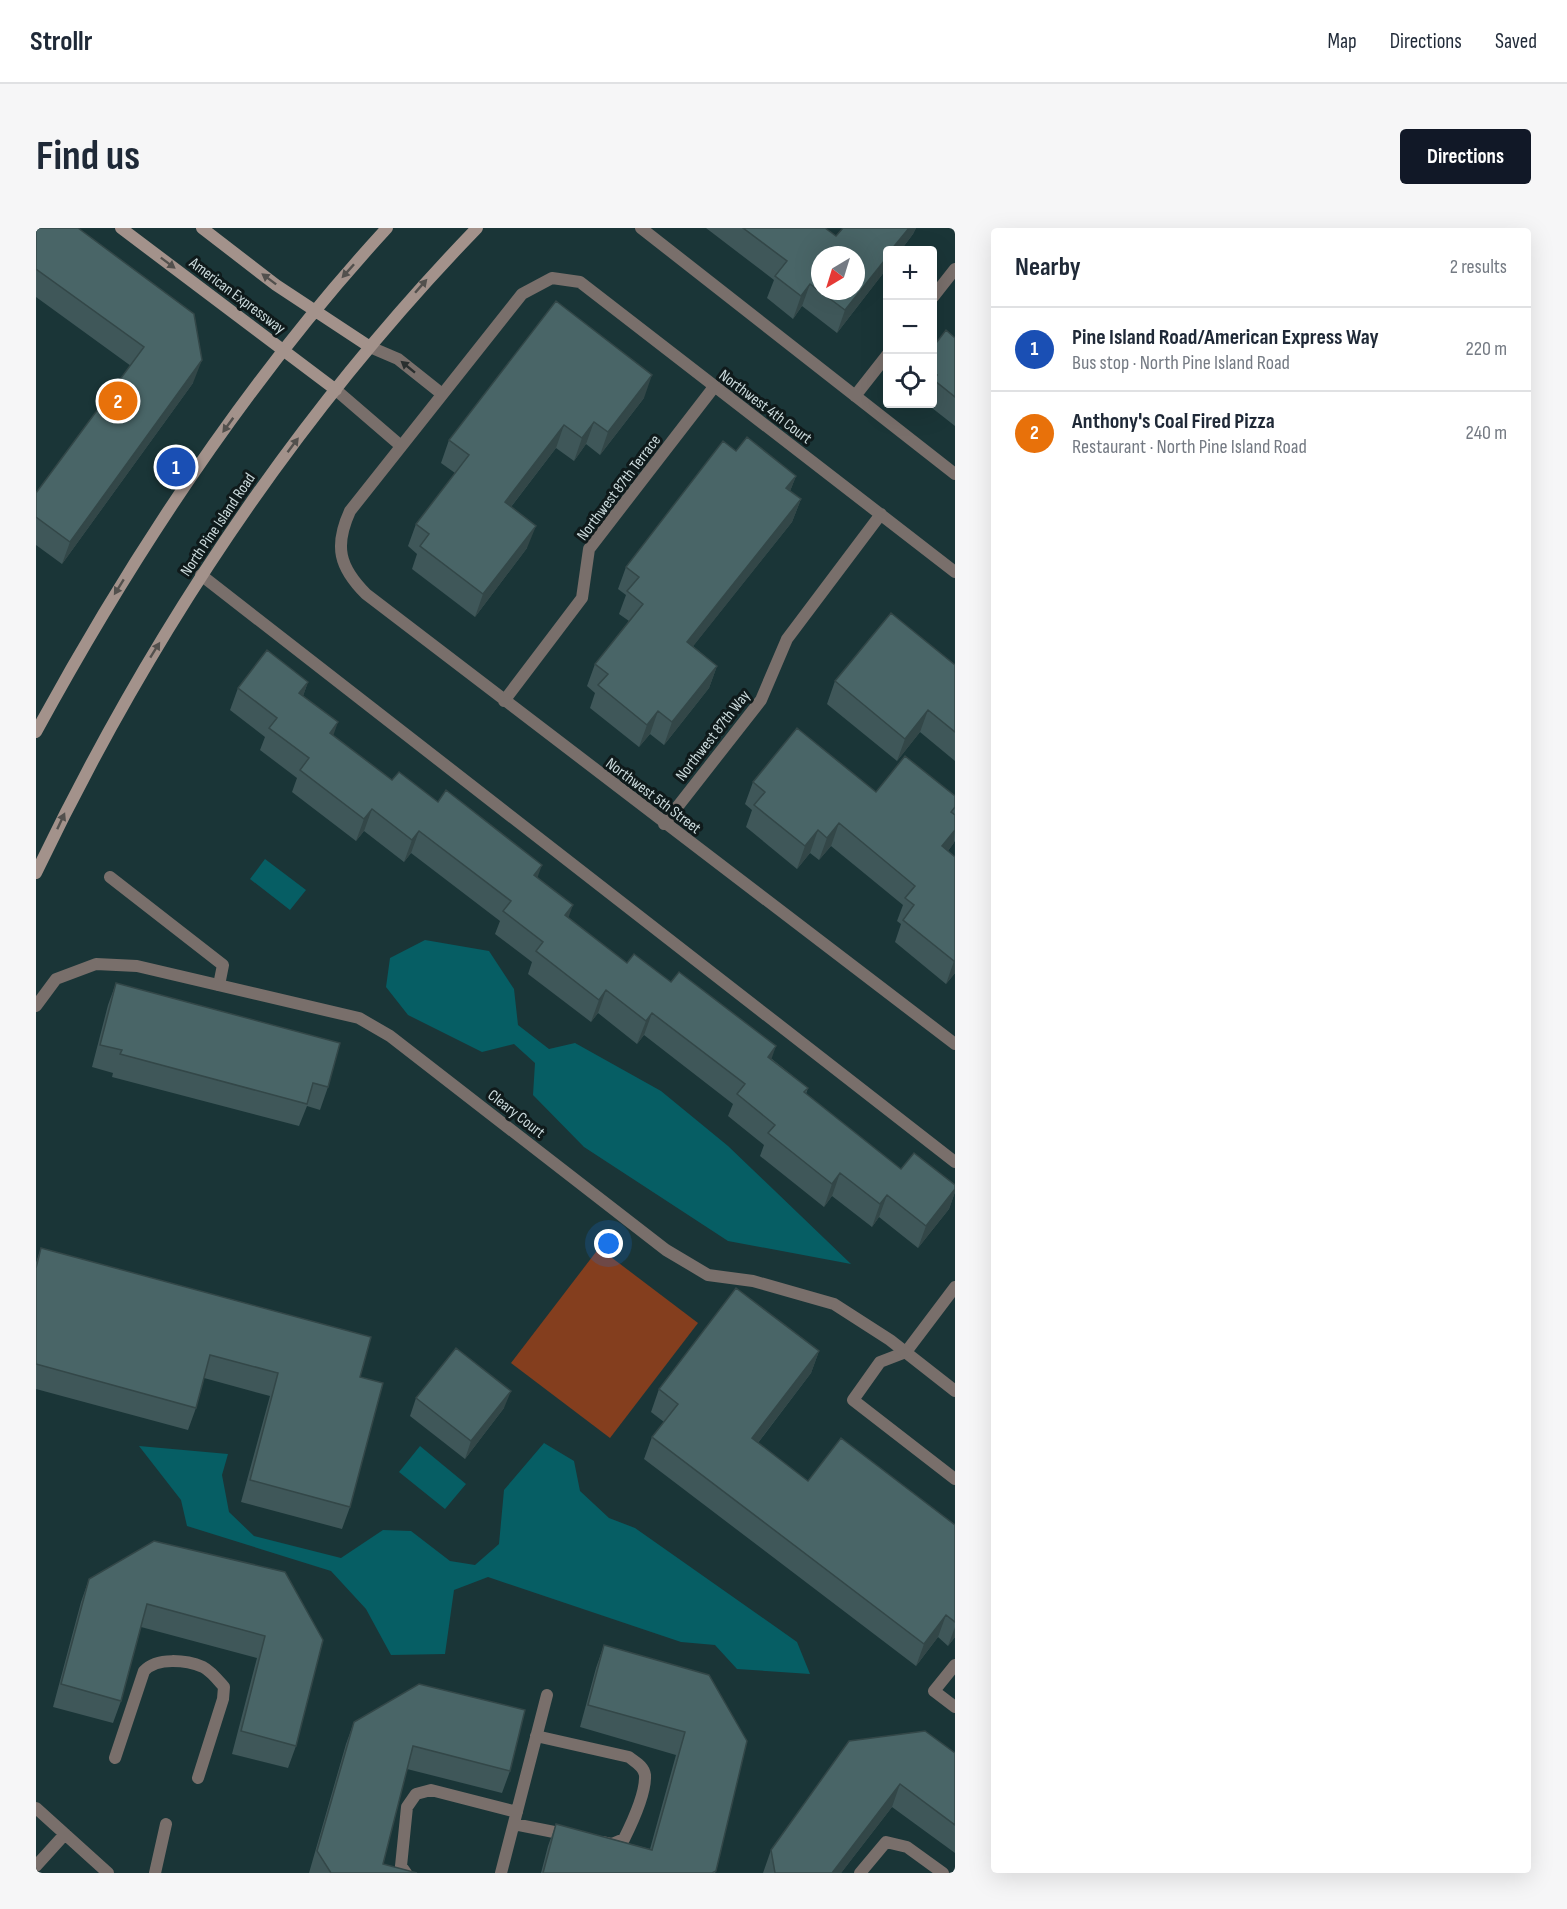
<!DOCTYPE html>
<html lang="en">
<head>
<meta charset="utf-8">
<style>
	body { margin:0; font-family:"Sofia Sans Condensed",sans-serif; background:#f6f6f7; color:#1f2937 }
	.controls { position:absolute; right:18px; top:18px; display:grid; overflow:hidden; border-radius:6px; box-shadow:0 6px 24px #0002 }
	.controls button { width:54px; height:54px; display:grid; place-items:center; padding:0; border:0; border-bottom:2px solid #e0e1e3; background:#fff; color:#1f2937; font:30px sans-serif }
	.compass { position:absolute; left:775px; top:18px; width:54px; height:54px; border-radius:50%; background:#fff; box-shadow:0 6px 24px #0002; rotate:218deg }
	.you { position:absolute; left:573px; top:1016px; width:21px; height:21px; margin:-15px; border:4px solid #fff; border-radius:50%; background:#1a73e8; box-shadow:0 0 0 9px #1a73e833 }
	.badge { display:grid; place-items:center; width:39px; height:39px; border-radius:50%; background:#111827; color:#fff; font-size:20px; font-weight:700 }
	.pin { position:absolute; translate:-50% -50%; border:3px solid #fff; box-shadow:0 2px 6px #0006 }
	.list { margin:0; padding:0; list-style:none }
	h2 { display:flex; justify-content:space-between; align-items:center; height:78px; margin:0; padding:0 24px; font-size:26px }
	h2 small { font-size:20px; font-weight:400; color:#747a83 }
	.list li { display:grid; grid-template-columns:39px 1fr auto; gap:18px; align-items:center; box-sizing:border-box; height:84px; padding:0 24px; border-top:2px solid #e0e1e3 }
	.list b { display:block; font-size:22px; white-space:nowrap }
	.list p { margin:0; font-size:20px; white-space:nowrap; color:#747a83 }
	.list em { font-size:20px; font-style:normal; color:#747a83 }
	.icon { flex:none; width:33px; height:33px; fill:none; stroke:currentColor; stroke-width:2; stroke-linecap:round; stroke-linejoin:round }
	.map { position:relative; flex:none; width:919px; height:1645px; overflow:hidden; border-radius:6px }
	header { display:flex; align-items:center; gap:36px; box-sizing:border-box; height:84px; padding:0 30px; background:#fff; border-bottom:2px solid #e0e1e3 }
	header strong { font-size:28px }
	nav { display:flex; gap:33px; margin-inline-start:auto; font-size:21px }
	.intro { display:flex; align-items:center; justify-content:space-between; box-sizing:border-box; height:144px; padding:0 36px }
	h1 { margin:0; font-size:42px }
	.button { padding:15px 27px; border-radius:6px; background:#111827; color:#fff; font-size:21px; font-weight:700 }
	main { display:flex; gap:36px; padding:0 36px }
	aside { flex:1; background:#fff; border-radius:6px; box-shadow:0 6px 24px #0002 }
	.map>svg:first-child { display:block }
</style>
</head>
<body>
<header>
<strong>Strollr</strong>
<nav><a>Map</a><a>Directions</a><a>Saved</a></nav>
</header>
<div class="intro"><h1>Find us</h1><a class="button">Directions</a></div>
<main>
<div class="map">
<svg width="919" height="1645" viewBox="0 0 919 1645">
	<rect width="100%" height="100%" fill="#1a3537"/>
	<path fill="#843e1e" d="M 563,1020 L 662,1095 L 574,1210 L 475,1135 Z"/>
	<path fill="#065e64" d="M 229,631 L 270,662 L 254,682 L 214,651 Z
		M 389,712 L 453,723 L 478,761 L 482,797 L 513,821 L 539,815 L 625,863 L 692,918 L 815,1036 L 692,1013 L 548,919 L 497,867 L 499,835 L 478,816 L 446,824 L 372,787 L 350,759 L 354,730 Z
		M 508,1215 L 538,1233 L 544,1263 L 573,1290 L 599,1300 L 761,1414 L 774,1446 L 701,1441 L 679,1417 L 645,1414 L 452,1349 L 418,1362 L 409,1426 L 355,1427 L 330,1381 L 295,1343 L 151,1298 L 145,1272 L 103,1218 L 192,1226 L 186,1247 L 193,1284 L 218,1308 L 305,1330 L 347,1302 L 375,1303 L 414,1333 L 439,1337 L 463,1316 L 468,1262 Z
		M 384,1218 L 430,1256 L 409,1281 L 363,1244 Z"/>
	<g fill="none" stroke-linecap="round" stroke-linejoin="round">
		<path stroke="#796f6b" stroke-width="12" d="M 605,0 L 919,246
			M 897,69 L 919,41
			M 334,119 L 362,131 L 406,166
			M 300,162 L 365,218
			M 819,168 L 852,126
			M 74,649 L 187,737 L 183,757
			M 919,1059 L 870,1124 L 844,1134 L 817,1172 L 919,1251
			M 919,1437 L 898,1463 L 919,1479
			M 500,1508 L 593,1529 C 599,1534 608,1538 609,1547 C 610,1565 596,1595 588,1611 L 576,1616 L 567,1614
			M 79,1530 L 108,1443 C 121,1429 150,1432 167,1439 C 175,1443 182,1452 188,1459 L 187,1471 L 162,1550
			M 0,1580 L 72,1645
			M 478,1596 L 533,1607
			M 0,1638 L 29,1606
			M 119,1645 L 130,1596
			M 370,1645 L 365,1638 L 371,1579 L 380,1566 L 395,1562 L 481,1584
			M 465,1645 L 511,1467
			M 824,1645 L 850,1614 L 871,1619 L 907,1645"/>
		<path stroke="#796f6b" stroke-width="12" d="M 919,344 L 544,54 L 516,50 L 486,66 L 314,283 C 298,318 303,339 330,366 L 919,816
			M 165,347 L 919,934
			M 468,473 L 546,370 L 553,321 L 678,159
			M 628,596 L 725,472 L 751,411 L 845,286
			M 0,778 L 20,751 L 60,736 L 101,738 L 323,790 L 354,808 L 630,1022 L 672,1047 L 717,1053 L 798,1076 L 854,1112 L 919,1163"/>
		<path stroke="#a3928b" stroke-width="12" d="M 85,0 L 300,162
			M 166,0 L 240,57 L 334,119
			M 0,504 C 98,324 212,151 351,0
			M 0,645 C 113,409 258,189 441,0"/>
	</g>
	<path fill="#3f5759" d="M 0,0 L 157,155 L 26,336 L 0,317 L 0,265 L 95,138 L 0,69 Z
		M 670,0 L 789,0 L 800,8 L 807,0 L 880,0 L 877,6 L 865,22 L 852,22 L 852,39 L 801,105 L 766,78 L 757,91 L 731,70 L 738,52 Z
		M 919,110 L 919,198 L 891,176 L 897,176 L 897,119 Z
		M 608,170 L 564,227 L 550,216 L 538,233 L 520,220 L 475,279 L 491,320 L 439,389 L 376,341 L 381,326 L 372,318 L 380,296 L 419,245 L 405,235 L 413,212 Z
		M 700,223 L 760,248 L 754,263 L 765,271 L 756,294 L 657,418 L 681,438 L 673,460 L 628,517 L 614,506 L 603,519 L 554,480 L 559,465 L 551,458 L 559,436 L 593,393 L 583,386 L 590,367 L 582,361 L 590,339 Z
		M 919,437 L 919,533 L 884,504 L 861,533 L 791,476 L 799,453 Z
		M 272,454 L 267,468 L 297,507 L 356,552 L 501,649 L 532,690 L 591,735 L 736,831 L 772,860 L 770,866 L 865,941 L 919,957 L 919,964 L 913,981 L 882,1020 L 843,989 L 836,999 L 796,968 L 788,979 L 724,928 L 728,917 L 692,888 L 697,876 L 608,807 L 601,816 L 562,785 L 555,794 L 492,746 L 496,734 L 459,706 L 464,693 L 375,625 L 368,634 L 328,603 L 320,613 L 256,564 L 261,550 L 224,522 L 229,509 L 194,482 L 202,460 Z
		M 717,554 L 840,564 L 919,568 L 919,613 L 912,623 L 919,629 L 919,745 L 910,756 L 859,714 L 865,696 L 861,693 L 867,677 L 795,618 L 783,632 L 774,625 L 761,641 L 710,599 L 716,582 L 709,576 Z
		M 80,755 L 292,859 L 284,882 L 271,878 L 263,898 L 76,849 L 77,845 L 56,839 L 72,777 Z
		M 5,1020 L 324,1149 L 314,1279 L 306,1301 L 205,1274 L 234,1168 L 168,1150 L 160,1180 L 152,1202 L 0,1161 L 0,1035 Z
		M 783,1123 L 775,1145 L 722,1215 L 772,1253 L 919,1297 L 919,1409 L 912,1418 L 902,1409 L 880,1438 L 608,1231 L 616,1209 L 628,1194 L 615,1184 L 623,1161 Z
		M 380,1170 L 468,1180 L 429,1231 L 374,1188 Z
		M 249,1344 L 260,1518 L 252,1540 L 196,1526 L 221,1430 L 105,1399 L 85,1473 L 77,1495 L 17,1479 L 45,1374 L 53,1351 Z
		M 568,1417 L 673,1447 L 680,1643 L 679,1645 L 505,1645 L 512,1618 L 520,1596 L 614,1621 L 640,1527 L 544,1499 L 560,1440 Z
		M 318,1494 L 474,1543 L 466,1565 L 371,1541 L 347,1636 L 381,1645 L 273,1645 L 310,1516 Z
		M 919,1525 L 919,1625 L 856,1579 L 805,1645 L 727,1645 L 735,1622 Z"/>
	<path fill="#334748" d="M 873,0 L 880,0 L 877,6 L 865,22 L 855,22 Z
		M 852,28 L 852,39 L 801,105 L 809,82 Z
		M 774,56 L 766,78 L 757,91 L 765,68 Z
		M 166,132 L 157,155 L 26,336 L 34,314 Z
		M 616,147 L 608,170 L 564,227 L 572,204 Z
		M 558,194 L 550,216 L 538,233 L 546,210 Z
		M 528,197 L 520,220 L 461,297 L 469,274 Z
		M 760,248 L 751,271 L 750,260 Z
		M 765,271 L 756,294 L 643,436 L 651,414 Z
		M 500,298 L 491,320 L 439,389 L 447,366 Z
		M 681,438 L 673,460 L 628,517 L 636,494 Z
		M 272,454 L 264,476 L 263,465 Z
		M 892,482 L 884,504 L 861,533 L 869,511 Z
		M 622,483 L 614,506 L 603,519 L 611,497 Z
		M 302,494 L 294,517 L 294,505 Z
		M 336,581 L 328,603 L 320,613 L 328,591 Z
		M 803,595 L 795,618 L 783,632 L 791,610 Z
		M 782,602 L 774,625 L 761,641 L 769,618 Z
		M 919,602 L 918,615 L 898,641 L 906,618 Z
		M 383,603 L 375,625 L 368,634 L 376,612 Z
		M 506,637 L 498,659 L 498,647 Z
		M 537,677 L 529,699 L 529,687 Z
		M 919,732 L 919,745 L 910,756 L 918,733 Z
		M 570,762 L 562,785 L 555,794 L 563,772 Z
		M 616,785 L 608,807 L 601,816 L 610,793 Z
		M 740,818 L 732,841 L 732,829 Z
		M 804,945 L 796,968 L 788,979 L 796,956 Z
		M 919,961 L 919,964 L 913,981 L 882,1020 L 890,998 Z
		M 851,967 L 843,989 L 836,999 L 844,976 Z
		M 783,1123 L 775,1145 L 708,1233 L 716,1210 Z
		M 475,1163 L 468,1180 L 429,1231 L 435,1213 Z
		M 910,1387 L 902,1409 L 880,1438 L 888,1416 Z
		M 919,1399 L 919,1409 L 912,1418 Z
		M 864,1556 L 856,1579 L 805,1645 L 796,1645 Z"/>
	<path fill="#496567" stroke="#334748" stroke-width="1.5" fill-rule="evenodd" d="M 0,0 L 42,0 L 158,86 L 166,132 L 34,314 L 0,289 L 0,265 L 108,119 L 0,41 Z
		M 707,0 L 789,0 L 800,8 L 807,0 L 873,0 L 855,22 L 852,22 L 852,28 L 809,82 L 774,56 L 765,68 L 739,48 L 751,33 ZM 784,27 L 820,27 L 820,63 L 784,63 Z
		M 520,73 L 616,147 L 572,204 L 558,194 L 546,210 L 528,197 L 469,274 L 500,298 L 447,366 L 384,318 L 393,306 L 380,296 L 433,227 L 413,212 Z
		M 910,102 L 919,110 L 919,169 L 898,152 L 901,147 L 897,144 L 897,119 Z
		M 711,209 L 760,248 L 750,260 L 765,271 L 651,414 L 681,438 L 636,494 L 622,483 L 611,497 L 562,457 L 572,446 L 559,436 L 607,376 L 591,363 L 603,349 L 590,339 L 687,213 L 700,223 Z
		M 855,385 L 919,437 L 919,504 L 892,482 L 869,511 L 799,453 Z
		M 231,422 L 272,454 L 263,465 L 302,494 L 294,505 L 356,552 L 363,544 L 402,574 L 410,562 L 506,637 L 498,647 L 537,677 L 529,687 L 591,735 L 598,726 L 635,754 L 643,744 L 740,818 L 732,829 L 772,860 L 768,864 L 865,941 L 878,925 L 919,957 L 919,961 L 890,998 L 851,967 L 844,976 L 804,945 L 796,956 L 732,905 L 739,897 L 701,866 L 709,856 L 616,785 L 610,793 L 570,762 L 563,772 L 500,723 L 507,714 L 467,683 L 475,673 L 383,603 L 376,612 L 336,581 L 328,591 L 264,542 L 273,530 L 233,500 L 241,490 L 202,460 Z
		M 761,500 L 840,564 L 869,528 L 919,568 L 919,579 L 915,584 L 919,587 L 919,602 L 906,618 L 919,629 L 919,732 L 918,733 L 867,692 L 878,677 L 869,670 L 879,658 L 803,595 L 791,610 L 782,602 L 769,618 L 718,577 L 729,564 L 717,554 Z
		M 80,755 L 304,815 L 292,859 L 277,855 L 271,876 L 84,826 L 86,822 L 64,817 Z
		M 5,1020 L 335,1109 L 324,1149 L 347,1155 L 314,1279 L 214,1252 L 242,1145 L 174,1127 L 160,1180 L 0,1136 L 0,1040 Z
		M 700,1060 L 783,1123 L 716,1210 L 772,1253 L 805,1210 L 919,1297 L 919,1394 L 910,1387 L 888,1416 L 616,1209 L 642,1176 L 623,1161 Z
		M 420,1120 L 475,1163 L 435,1213 L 380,1170 Z
		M 118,1313 L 249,1344 L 287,1412 L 260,1518 L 205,1503 L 229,1408 L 111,1376 L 85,1473 L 25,1456 L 53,1351 Z
		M 568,1417 L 673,1447 L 711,1513 L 680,1643 L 676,1645 L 507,1645 L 520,1596 L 616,1622 L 649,1504 L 552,1477 Z
		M 383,1456 L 489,1482 L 474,1543 L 377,1518 L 347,1636 L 381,1645 L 295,1645 L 281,1623 L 318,1494 Z
		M 889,1503 L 919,1525 L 919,1597 L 864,1556 L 796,1645 L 739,1645 L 735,1622 L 813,1513 Z"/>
	<defs><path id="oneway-solid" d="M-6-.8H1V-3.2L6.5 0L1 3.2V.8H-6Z" transform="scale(1.5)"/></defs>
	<g fill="#52504d">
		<use href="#oneway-solid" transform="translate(132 35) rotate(37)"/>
		<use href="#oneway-solid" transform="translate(312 43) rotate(132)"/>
		<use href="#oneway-solid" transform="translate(233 51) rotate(-143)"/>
		<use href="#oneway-solid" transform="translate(385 58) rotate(-49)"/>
		<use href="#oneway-solid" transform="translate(192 197) rotate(126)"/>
		<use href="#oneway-solid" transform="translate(257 217) rotate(-53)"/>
		<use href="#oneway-solid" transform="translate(83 359) rotate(122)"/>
		<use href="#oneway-solid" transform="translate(119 422) rotate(-58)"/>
		<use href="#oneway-solid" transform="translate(25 593) rotate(-65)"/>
	</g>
	<use fill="#2a2f2f" href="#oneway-solid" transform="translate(372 139) rotate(-141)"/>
	<g text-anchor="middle" stroke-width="6" stroke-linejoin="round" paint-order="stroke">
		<g font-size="16" fill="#cbdadc" stroke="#0f1a1b">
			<text transform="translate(202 67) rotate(37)" y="6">American Expressway</text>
			<text transform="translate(730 178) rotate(37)" y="6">Northwest 4th Court</text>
			<text transform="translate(582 259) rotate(-53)" y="6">Northwest 87th Terrace</text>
			<text transform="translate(181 296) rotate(-56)" y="6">North Pine Island Road</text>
			<text transform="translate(676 507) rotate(-52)" y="6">Northwest 87th Way</text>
			<text transform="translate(618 567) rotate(37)" y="6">Northwest 5th Street</text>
			<text transform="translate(481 885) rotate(38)" y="6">Cleary Court</text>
		</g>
	</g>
</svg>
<div class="controls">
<button>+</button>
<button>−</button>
<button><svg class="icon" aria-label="locate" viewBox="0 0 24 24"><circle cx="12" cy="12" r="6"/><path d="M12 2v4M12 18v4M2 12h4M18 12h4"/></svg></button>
</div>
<svg class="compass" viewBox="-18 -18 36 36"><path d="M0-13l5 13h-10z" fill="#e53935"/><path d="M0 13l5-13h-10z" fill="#747a83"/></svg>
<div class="you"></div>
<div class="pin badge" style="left:140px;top:239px;background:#1a4fb4">1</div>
<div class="pin badge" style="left:82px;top:173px;background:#e8710a">2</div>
</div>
<aside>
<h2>Nearby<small>2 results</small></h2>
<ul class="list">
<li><span class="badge" style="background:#1a4fb4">1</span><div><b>Pine Island Road/American Express Way</b><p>Bus stop · North Pine Island Road</p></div><em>220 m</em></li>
<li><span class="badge" style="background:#e8710a">2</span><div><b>Anthony's Coal Fired Pizza</b><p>Restaurant · North Pine Island Road</p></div><em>240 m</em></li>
</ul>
</aside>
</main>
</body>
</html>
